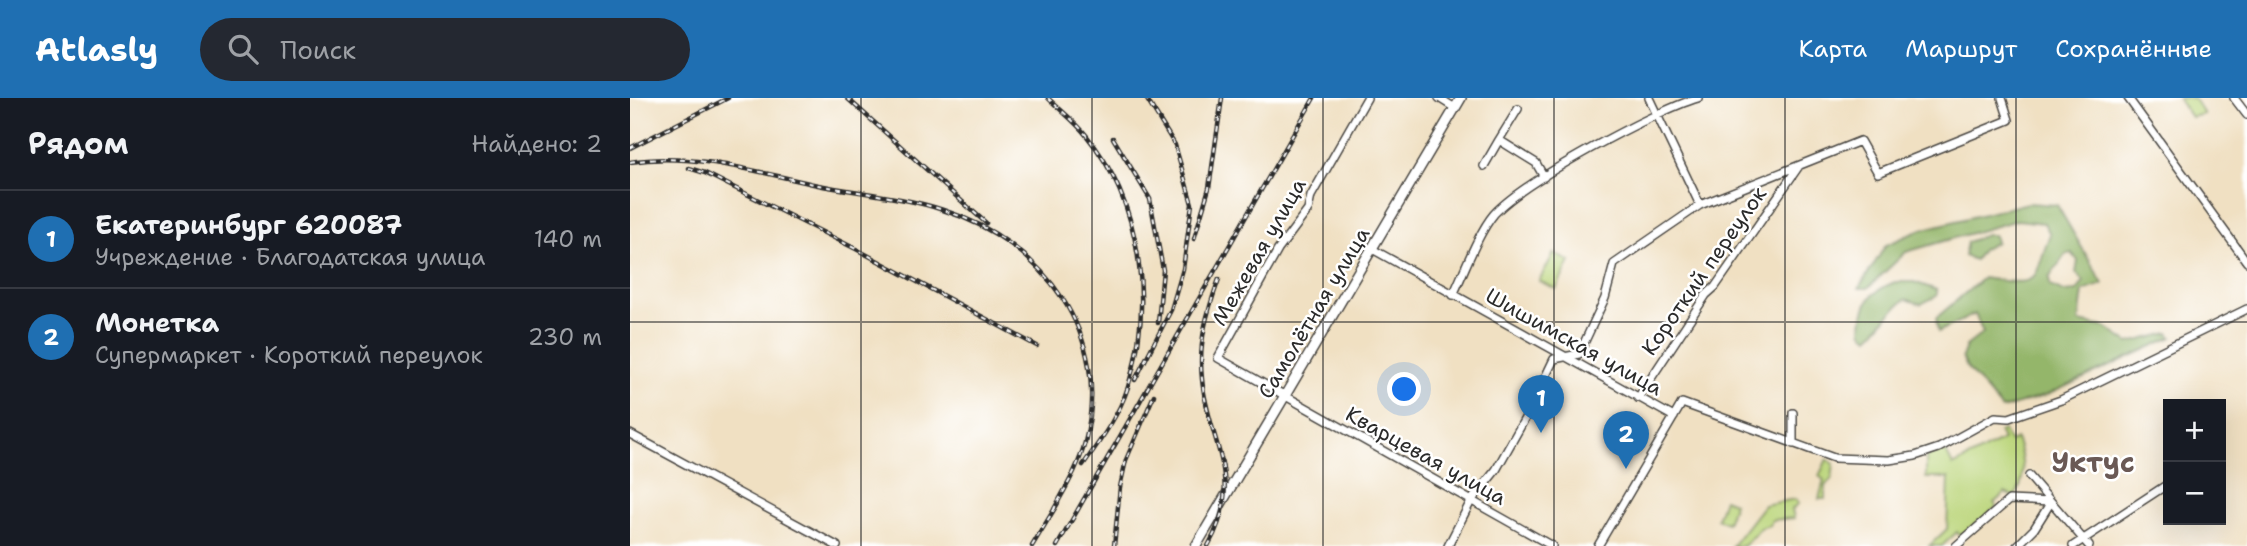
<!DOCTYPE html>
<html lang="ru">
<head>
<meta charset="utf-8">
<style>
	body { margin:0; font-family:"Shantell Sans",sans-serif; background:#242831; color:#f1f3f6 }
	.controls { position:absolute; right:21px; bottom:21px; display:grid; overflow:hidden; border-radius:0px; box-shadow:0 7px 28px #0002 }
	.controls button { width:63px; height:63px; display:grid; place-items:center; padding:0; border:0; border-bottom:2px solid #363941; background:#171b24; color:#f1f3f6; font:35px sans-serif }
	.you { position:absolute; left:775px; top:292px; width:24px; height:24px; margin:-18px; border:5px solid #fff; border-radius:50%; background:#1a73e8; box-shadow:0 0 0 10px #1a73e833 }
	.badge { display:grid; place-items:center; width:46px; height:46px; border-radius:50%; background:#1f6fb2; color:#fff; font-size:23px; font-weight:700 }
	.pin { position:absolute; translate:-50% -58px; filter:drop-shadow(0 2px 4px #0008) }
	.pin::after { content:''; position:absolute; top:37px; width:24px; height:21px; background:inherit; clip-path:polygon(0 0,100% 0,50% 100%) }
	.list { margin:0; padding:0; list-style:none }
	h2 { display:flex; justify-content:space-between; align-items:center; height:91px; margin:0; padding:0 28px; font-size:30px }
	h2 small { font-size:23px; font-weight:400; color:#9ea1a6 }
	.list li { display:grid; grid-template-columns:46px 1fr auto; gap:21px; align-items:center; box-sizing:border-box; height:98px; padding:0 28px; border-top:2px solid #363941 }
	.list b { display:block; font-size:26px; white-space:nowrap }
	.list p { margin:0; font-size:23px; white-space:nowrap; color:#9ea1a6 }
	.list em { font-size:23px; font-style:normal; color:#9ea1a6 }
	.icon { flex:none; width:38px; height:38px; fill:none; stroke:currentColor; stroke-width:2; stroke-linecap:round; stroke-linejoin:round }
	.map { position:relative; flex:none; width:1617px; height:448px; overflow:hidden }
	header { display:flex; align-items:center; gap:42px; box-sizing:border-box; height:98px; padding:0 35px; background:#1f6fb2; color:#fff }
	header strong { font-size:33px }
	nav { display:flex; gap:38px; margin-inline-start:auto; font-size:24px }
	.search { width:490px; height:63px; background:#242831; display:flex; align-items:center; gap:18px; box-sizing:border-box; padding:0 24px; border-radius:38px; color:#9ea1a6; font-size:26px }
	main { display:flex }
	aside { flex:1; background:#171b24 }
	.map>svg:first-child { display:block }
</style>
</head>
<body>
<header>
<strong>Atlasly</strong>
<div class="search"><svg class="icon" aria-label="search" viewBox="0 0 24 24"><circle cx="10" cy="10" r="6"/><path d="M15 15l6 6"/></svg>Поиск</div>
<nav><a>Карта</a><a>Маршрут</a><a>Сохранённые</a></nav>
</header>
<main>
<aside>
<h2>Рядом<small>Найдено: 2</small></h2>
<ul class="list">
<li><span class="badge">1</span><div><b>Екатеринбург 620087</b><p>Учреждение · Благодатская улица</p></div><em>140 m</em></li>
<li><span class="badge">2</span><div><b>Монетка</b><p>Супермаркет · Короткий переулок</p></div><em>230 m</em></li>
</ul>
</aside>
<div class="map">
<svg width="1617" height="448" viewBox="0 0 1617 448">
	<rect width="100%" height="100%" fill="#fff"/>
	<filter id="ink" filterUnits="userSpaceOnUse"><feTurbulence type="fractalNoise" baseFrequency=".0143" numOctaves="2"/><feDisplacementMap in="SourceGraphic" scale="14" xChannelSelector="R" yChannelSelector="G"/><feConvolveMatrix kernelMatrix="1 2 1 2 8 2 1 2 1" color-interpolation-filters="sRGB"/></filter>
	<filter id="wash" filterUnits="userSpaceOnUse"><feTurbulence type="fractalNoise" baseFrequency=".00686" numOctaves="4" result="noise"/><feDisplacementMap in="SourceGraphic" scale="28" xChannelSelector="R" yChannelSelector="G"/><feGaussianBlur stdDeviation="1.57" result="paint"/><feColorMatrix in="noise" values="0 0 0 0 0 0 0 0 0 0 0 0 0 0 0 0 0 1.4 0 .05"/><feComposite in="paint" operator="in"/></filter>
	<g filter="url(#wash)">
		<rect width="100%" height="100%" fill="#f0e0c2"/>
		<path fill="#bbd57a" stroke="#738052" stroke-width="2" d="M 1548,0 L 1563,0 L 1574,16 L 1561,19 Z
			M 924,155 L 940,164 L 926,191 L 909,183 Z
			M 1373,332 L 1380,344 L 1386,341 C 1393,358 1397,384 1384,399 L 1375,395 L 1364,405 L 1367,409 L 1330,438 L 1327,434 L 1312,448 L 1299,448 L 1317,431 L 1319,380 L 1296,380 L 1296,359 L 1314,350 L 1323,368 L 1373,342 L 1369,334 Z
			M 1197,361 L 1204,366 L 1202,381 L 1195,388 L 1195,401 L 1189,401 L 1194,382 L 1189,378 Z
			M 1094,401 L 1104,405 L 1097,425 L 1087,421 Z
			M 1165,401 L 1169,405 L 1162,411 L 1164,420 L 1142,422 L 1140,427 L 1130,430 L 1114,448 L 1102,448 L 1134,407 Z"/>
		<path fill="#94b66a" stroke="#60704a" stroke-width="2" fill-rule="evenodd" d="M 1398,105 L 1427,107 L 1473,186 L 1453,193 L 1449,224 L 1475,229 L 1499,245 L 1539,235 L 1542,239 L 1417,297 L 1372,311 L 1337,270 L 1332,259 L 1336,248 L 1353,235 L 1345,216 L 1308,234 L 1306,220 L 1353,180 C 1413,189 1402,185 1420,136 L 1414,125 L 1387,122 L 1276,154 L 1238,190 L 1229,190 L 1256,147 L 1290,132 ZM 1442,155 L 1448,163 L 1446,175 L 1454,183 L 1447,193 L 1434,194 L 1420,188 L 1419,180 L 1435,157 Z
			M 1356,137 L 1364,137 L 1366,144 L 1352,152 L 1345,162 L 1334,158 L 1337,144 Z
			M 1265,184 L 1284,184 L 1307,192 L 1307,198 L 1291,206 L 1276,201 C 1258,214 1254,225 1239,239 L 1232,233 C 1232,206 1239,194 1265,184 Z"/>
	</g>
	<g filter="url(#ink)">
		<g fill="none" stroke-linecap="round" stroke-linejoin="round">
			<defs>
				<path id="minor" d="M 737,0 L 681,98 L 678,112 L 648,152 L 588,260 L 922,448
					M 809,0 L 825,10
					M 1019,0 L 1070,107
					M 1498,0 L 1617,164
					M 1604,0 L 1617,17
					M 888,11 L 869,42 L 906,65 L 914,79
					M 854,68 L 869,42
					M 744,152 L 1044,319
					M 823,197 C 834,174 848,135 864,116 C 894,83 1024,13 1068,0
					M 1008,300 L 1076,197 L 1085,189 L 1169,68
					M 0,336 L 207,448
					M 1163,346 L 1163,315
					M 1399,378 L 1459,448
					M 818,448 L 841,403 L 866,372 L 898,315 L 924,261 L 949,256 L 975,200 L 984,166 L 1070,107 L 1230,43 L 1248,75 L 1379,22 L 1372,0
					M 968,448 L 1052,305 L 1204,360 L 1259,362 L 1285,358 L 1309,350 L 1365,319 L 1379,320 L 1431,302 L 1617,211
					M 1326,448 L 1379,402 L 1421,404
					M 1387,448 L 1404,431 L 1421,404
					M 1443,448 L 1538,386"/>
				<path id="major" d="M 566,448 L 831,0"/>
			</defs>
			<use href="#minor" stroke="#494642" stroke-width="10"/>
			<use href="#major" stroke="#494642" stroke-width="12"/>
			<use href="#minor" stroke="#fff" stroke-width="7"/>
			<use href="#major" stroke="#fff" stroke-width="9"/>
			<defs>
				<path id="rail" d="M 217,0 L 356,125
					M 418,0 C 430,12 445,23 456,37 C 512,105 524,206 498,289 C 489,317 470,343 453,367
					M 483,40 L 520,101 L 533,172 L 528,225
					M 0,50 L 98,0
					M 0,64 C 63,54 127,74 188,87 C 229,95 274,99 313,112 C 413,144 483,237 455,344 C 449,368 436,389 424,411
					M 59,70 L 75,75 L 226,151 L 407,248
					M 564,141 L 579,90 L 592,0
					M 505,282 L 541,212 L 553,171 L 562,106 L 545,47 L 516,0
					M 402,448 L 428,405
					M 427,448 L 684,0
					M 484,448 L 490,389 L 496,362 L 524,297
					M 578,448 C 616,381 578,344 572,281 C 568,245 577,214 589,181"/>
			</defs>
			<use href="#rail" stroke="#2b2b2b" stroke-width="4.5"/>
			<use href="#rail" stroke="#fff" stroke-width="2" stroke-dasharray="5" stroke-linecap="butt"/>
		</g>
	</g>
	<path fill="none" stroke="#2b2b2b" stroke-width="2" stroke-opacity="0.55" d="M 231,0 L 231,448M 462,0 L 462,448M 693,0 L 693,448M 924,0 L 924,448M 1155,0 L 1155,448M 1386,0 L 1386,448M 0,224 L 1617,224"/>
	<g text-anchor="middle" stroke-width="5" stroke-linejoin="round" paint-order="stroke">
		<g font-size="21" fill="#2b2b2b" stroke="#fff">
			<text transform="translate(629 154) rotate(-60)" y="7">Межевая улица</text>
			<text transform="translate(1074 173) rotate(-55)" y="7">Короткий переулок</text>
			<text transform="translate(684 215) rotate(-59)" y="7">Самолётная улица</text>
			<text transform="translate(944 244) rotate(29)" y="7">Шишимская улица</text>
			<text transform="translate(796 358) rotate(29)" y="7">Кварцевая улица</text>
		</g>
		<g font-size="28" font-weight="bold" fill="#6a5955" stroke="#fff">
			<text x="1463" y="374">Уктус</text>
		</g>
	</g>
</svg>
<div class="controls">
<button>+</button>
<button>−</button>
</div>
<div class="you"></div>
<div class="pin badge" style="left:911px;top:335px">1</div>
<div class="pin badge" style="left:996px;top:371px">2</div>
</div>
</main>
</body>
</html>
